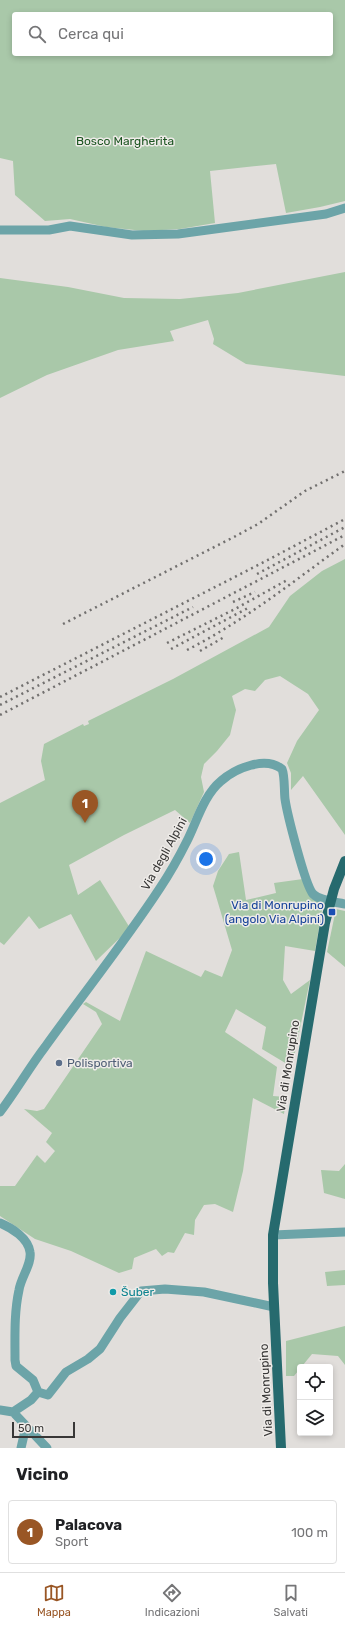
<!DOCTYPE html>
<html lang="it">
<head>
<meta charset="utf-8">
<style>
	body { margin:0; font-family:Rubik,sans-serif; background:#f6f6f6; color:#202124 }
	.controls { position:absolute; right:12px; bottom:12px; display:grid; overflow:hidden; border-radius:4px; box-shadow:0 2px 6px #0003 }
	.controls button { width:36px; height:36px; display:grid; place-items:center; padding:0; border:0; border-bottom:1px solid #e0e0e0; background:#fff; color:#202124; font:20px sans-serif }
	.scale { position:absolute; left:12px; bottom:10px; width:63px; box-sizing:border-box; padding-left:4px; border:2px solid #383736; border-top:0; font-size:11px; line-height:14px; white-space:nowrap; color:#383736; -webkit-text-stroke:3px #eeebe8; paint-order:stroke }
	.you { position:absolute; left:206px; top:859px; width:14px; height:14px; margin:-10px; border:3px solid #fff; border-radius:50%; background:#1a73e8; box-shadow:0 0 0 6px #1a73e833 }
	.badge { display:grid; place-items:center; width:26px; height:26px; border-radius:50%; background:#995625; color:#fff; font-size:13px; font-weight:700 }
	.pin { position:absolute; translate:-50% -33px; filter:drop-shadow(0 1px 2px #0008) }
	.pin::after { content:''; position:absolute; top:21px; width:14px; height:12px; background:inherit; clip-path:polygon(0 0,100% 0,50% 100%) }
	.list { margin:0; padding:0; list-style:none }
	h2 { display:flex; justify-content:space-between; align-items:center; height:52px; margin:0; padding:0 16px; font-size:17px }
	h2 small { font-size:13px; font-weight:400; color:#757577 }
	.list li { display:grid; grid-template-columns:26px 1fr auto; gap:12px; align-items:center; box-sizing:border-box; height:64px; margin:0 8px 8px; padding:0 8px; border:1px solid #e0e0e0; border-radius:4px }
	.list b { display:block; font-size:15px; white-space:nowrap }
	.list p { margin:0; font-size:13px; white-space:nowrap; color:#757577 }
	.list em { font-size:13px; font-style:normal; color:#757577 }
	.icon { flex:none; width:22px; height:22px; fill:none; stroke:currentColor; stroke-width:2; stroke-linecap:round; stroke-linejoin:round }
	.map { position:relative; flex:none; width:345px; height:1448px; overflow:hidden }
	.search { position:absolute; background:#fff; box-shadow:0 2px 6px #0003; left:12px; right:12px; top:12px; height:44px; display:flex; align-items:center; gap:10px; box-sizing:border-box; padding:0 14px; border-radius:4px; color:#757577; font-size:15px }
	.sheet { height:124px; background:#fff }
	nav { display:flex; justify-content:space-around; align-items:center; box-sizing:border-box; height:56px; border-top:1px solid #e0e0e0; background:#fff; font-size:11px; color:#757577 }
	nav a { display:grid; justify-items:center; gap:2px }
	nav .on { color:#995625 }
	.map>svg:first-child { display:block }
</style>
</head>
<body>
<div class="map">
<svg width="345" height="1448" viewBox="0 0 345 1448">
	<rect width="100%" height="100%" fill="#e1dedb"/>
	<path fill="#a9c8a9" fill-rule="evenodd" d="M 0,0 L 345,0 L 345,201 L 320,207 L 286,213 L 276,164 L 210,171 L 215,223 L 180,229 L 144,231 L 106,227 L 70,219 L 45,221 L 15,195 L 13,161 L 0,158 ZM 14,14 L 331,14 L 331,54 L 14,54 Z
		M 345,272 L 345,376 L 246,364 L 213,344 L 214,339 L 208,320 L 170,331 L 174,341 L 118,350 L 47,375 L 0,398 L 0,278 L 68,287 L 124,298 L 180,299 L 238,293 Z
		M 345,559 L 345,835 L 303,776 L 291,790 L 291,773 L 287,763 L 297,741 L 319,710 L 308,694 L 280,676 L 265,680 L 255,691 L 245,689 L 232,696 L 236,710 L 230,735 L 217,751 L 204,764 L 201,777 L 204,792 L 190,823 L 175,810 L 124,835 L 69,865 L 78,895 L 100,880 L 130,928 L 96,961 L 71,914 L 39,929 L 29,916 L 4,945 L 0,942 L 0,803 L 45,780 L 41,761 L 44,744 L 83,724 L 84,726 L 89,724 L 88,721 L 173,679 L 269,627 L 290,596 L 322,571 Z
		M 239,852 L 246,900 L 276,893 L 274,883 L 303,879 L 311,898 L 323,904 L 315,951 L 285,946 L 283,980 L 291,994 L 310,980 L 292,1067 L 262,1049 L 266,1027 L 236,1009 L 225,1032 L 277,1067 L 273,1096 L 286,1097 L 284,1114 L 253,1098 L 243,1171 L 233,1212 L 215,1204 L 204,1205 L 195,1220 L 194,1235 L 185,1233 L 174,1253 L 168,1252 L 162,1256 L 156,1249 L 134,1258 L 132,1269 L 119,1273 L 71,1251 L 35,1239 L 0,1216 L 0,1186 L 15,1186 L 37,1155 L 45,1163 L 55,1151 L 46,1142 L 52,1133 L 24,1109 L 37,1111 L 44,1109 L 102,1024 L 96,1012 L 83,1004 L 86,1002 L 120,1021 L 146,951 L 201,977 L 205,970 L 222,977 L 232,950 L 213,886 L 218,871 L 229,854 Z
		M 336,909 L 345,911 L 345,967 L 327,952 Z
		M 345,1164 L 345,1199 L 324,1193 L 321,1170 L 339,1171 Z
		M 345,1270 L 345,1285 L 327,1286 L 325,1272 Z
		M 345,1326 L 345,1365 L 338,1356 L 312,1354 L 294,1376 L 286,1376 L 286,1341 Z"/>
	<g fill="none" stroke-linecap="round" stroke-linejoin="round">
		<path stroke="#6ca4a8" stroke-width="9" d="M 0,230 L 49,230 L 70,226 L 132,235 L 178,234 L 326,214 L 345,208
			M 0,1112 C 16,1091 29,1068 45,1047 C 83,994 124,943 160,888 C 170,873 179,857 187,841 C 197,821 204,795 221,781 C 236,768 265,756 282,769 C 285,776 284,791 285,799 C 287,813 305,885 313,894 C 320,901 336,902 345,904
			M 0,1223 C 12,1228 28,1238 30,1252 C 32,1264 21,1277 19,1290 C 14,1313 15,1336 15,1360 L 16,1366 L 33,1380 L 38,1392 L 48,1395 L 66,1372 L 88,1359 L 100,1349 L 120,1318 L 141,1291 L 165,1289 L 204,1292 L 274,1307
			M 273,1235 L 345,1232
			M 0,1410 L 13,1412 L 47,1448
			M 13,1412 L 31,1400 L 38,1392
			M 21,1448 L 24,1435 L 27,1428"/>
		<path stroke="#266a6e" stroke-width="10" d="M 281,1448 L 273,1283 L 273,1235 L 325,923 L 334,889 L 345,861"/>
		<path stroke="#72706f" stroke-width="2.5" stroke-dasharray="2 4" stroke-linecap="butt" d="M 257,574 L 345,527
			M 233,602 L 255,592
			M 63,624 L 234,537 L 258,524 L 305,491 L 345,471
			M 167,643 L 235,609 L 289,579
			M 171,649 L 248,608
			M 187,650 C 244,621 294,581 345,544
			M 200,651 L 226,636
			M 0,697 L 264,562 L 345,519
			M 0,705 L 193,607
			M 0,715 L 345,535"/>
	</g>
	<rect fill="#1a4fb4" stroke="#eeebe8" stroke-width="1.5" x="328" y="908" width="8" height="8" rx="2"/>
	<circle fill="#5c6f8a" stroke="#eeebe8" stroke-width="1.5" cx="59" cy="1063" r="4"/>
	<circle fill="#0f9aa8" stroke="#eeebe8" stroke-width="1.5" cx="113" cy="1292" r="4"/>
	<g text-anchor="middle" stroke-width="3" stroke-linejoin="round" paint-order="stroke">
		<g font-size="12" fill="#1d5622" stroke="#eeebe8">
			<text x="125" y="145">Bosco Margherita</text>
		</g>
		<g font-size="12" fill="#383736" stroke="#eeebe8">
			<text transform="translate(164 854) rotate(-61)" y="4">Via degli Alpini</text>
			<text transform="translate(288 1066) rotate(-81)" y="4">Via di Monrupino</text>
			<text transform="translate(266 1390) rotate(-93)" y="4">Via di Monrupino</text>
		</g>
		<g font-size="12" fill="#164399" stroke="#eeebe8" text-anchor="end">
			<text x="324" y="909">Via di Monrupino<tspan x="324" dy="14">(angolo Via Alpini)</tspan></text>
		</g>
		<g font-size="12" fill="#4e5e75" stroke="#eeebe8" text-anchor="start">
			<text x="67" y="1067">Polisportiva</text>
		</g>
		<g font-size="12" fill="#0d838f" stroke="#eeebe8" text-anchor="start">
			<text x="121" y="1296">Šuber</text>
		</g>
	</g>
</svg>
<div class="controls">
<button><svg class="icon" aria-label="locate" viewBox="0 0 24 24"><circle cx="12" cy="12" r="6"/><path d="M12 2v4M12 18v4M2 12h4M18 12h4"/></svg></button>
<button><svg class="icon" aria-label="layers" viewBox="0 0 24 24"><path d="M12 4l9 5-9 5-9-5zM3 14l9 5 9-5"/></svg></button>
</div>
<div class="scale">50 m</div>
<div class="you"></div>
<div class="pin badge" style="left:85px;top:823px">1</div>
<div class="search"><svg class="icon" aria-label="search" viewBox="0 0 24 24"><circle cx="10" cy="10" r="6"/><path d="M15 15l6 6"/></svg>Cerca qui</div>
</div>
<section class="sheet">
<h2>Vicino<small></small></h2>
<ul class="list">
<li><span class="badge">1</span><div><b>Palacova</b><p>Sport</p></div><em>100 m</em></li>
</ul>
</section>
<nav>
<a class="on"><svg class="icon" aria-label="map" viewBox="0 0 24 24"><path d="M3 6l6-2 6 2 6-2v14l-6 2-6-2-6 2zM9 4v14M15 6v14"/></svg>Mappa</a>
<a><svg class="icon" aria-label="directions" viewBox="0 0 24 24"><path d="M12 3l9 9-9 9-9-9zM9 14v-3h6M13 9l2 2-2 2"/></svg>Indicazioni</a>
<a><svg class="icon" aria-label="saved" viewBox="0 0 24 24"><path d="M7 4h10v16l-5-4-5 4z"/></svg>Salvati</a>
</nav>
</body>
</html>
